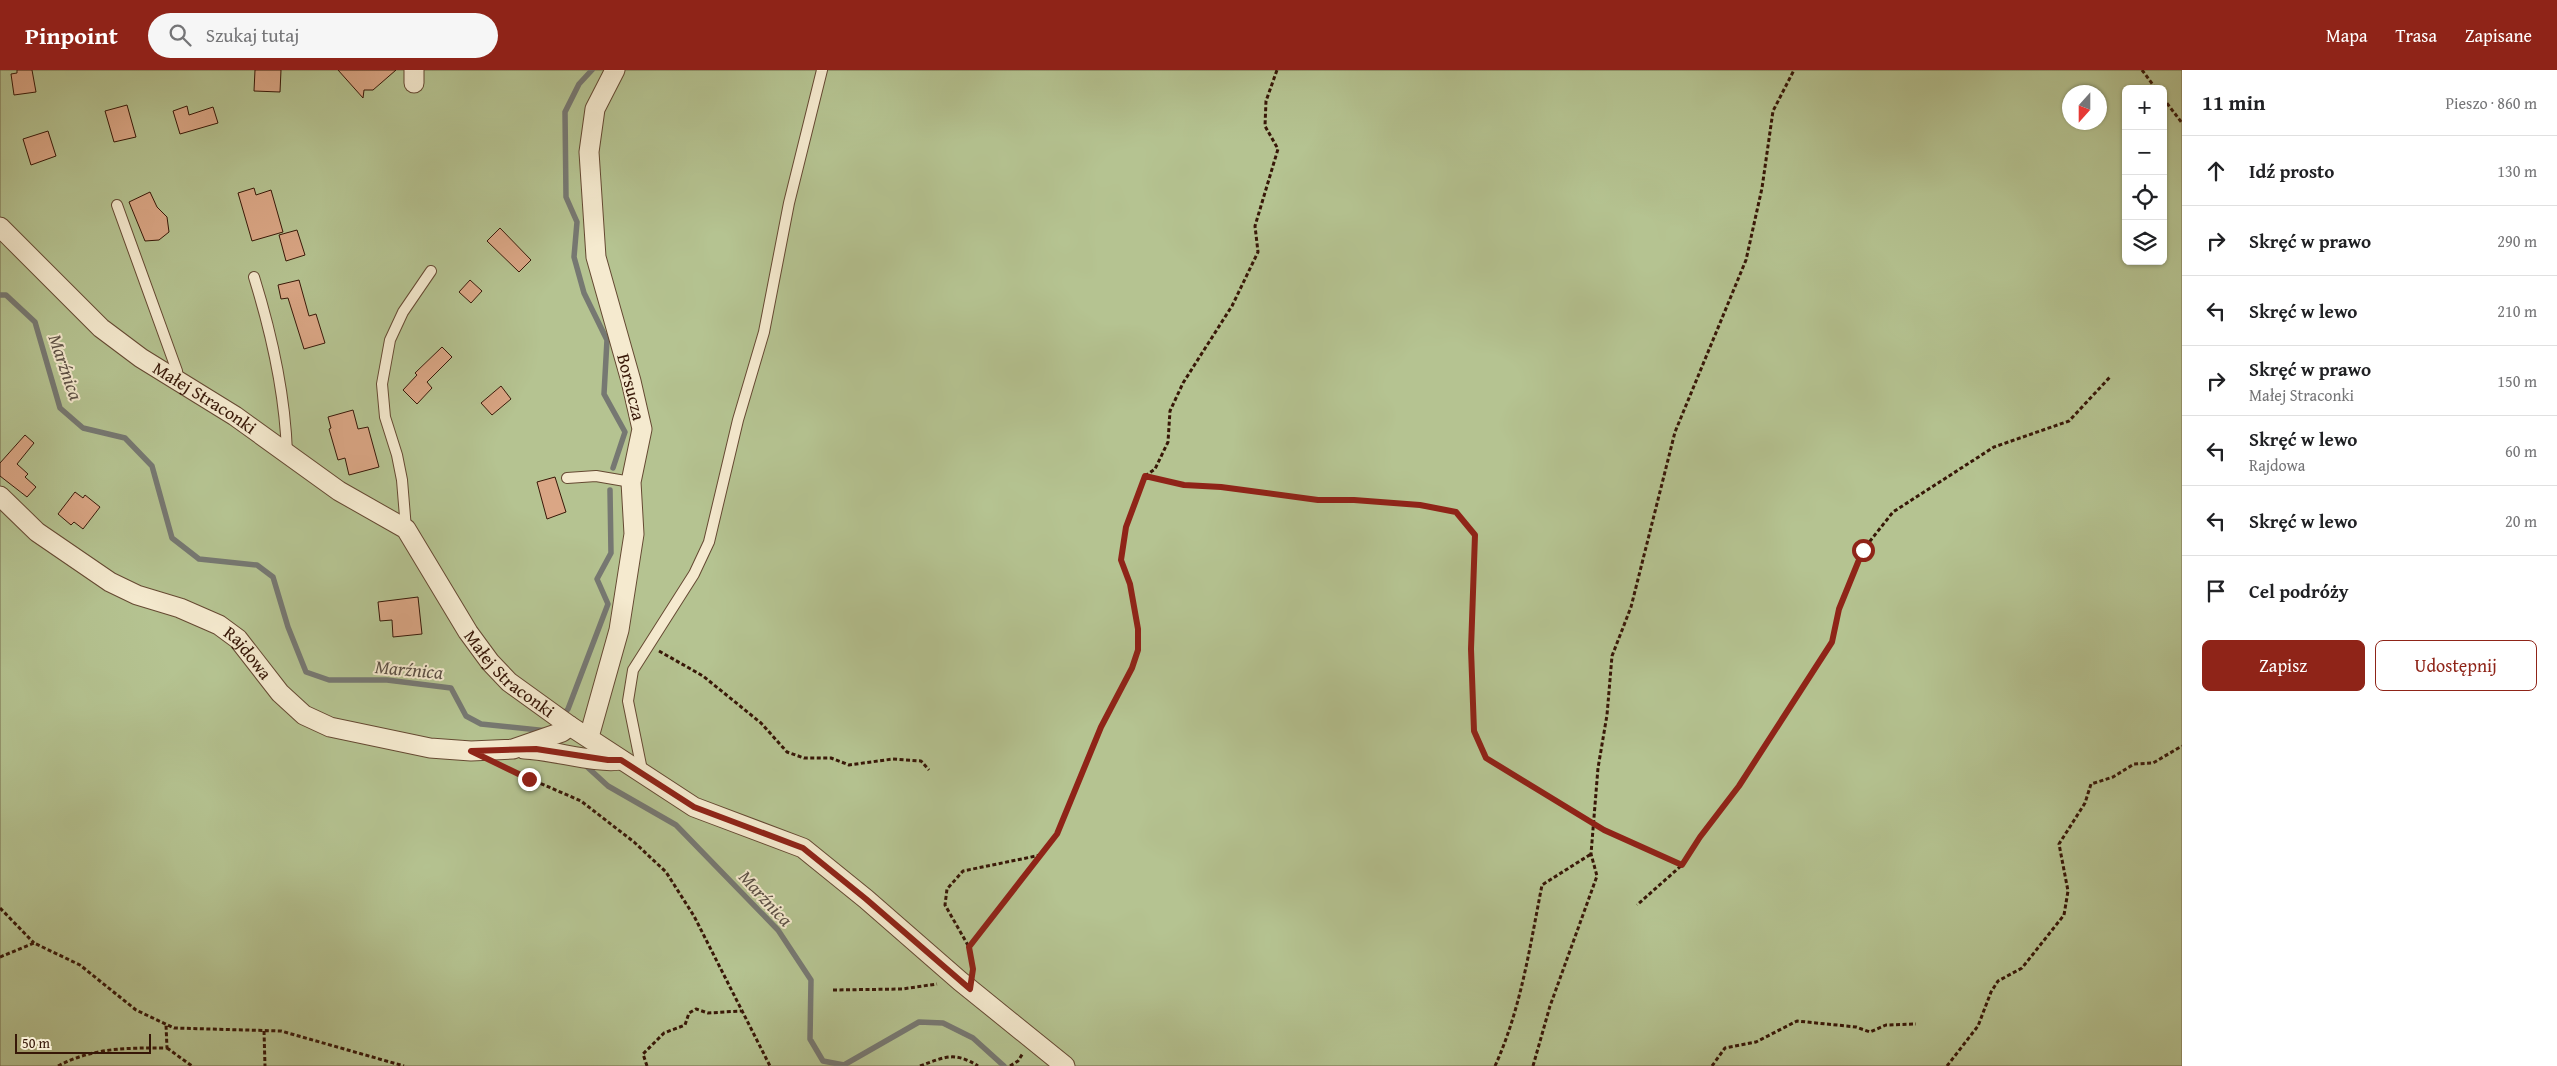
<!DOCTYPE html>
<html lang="pl">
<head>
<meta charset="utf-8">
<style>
	body { margin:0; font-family:"Gentium Book Plus",serif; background:#f6f6f6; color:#202124 }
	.controls { position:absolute; right:15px; top:15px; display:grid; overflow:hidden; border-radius:8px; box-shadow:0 1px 4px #0004 }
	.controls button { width:45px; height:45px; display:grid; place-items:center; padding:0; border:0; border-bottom:1px solid #e0e0e0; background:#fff; color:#202124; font:25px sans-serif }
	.compass { position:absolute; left:2062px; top:15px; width:45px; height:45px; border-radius:50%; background:#fff; box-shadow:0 1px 4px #0004; rotate:201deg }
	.scale { position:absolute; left:15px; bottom:12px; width:136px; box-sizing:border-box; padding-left:5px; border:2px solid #371707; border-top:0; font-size:14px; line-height:18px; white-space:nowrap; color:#371707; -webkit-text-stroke:4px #f5eacf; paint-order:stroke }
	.stop { position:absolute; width:15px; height:15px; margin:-11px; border:4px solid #8f2418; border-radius:50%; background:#fff }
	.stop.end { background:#8f2418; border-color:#fff; box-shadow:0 1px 5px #0008 }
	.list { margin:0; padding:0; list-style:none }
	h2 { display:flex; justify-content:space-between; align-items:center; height:65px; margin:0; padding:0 20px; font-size:21px }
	h2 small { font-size:16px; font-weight:400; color:#757577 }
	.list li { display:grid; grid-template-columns:32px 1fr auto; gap:15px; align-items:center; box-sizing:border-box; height:70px; padding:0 20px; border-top:1px solid #e0e0e0 }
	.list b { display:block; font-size:19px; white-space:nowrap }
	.list p { margin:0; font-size:16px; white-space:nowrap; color:#757577 }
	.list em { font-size:16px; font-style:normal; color:#757577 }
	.actions { display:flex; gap:10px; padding:15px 20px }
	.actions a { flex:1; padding:11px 0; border:1px solid #8f2418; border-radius:8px; text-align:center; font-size:18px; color:#8f2418 }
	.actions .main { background:#8f2418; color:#fff }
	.icon { flex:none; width:28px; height:28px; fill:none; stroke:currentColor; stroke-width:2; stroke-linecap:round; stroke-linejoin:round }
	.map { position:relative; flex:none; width:2182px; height:996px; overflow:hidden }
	header { display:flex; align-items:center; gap:30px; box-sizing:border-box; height:70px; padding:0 25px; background:#8f2418; color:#fff }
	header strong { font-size:24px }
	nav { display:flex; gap:28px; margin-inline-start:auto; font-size:18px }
	.search { width:350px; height:45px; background:#f6f6f6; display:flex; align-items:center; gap:12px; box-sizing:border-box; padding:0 18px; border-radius:28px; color:#757577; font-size:19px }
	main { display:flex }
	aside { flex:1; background:#fff }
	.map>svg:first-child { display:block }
</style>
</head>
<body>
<header>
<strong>Pinpoint</strong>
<div class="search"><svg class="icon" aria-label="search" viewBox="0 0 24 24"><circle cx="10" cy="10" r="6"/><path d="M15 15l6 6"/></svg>Szukaj tutaj</div>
<nav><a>Mapa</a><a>Trasa</a><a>Zapisane</a></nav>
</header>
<main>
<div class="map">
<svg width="2182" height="996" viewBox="0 0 2182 996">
	<rect width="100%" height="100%" fill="#f0dfb5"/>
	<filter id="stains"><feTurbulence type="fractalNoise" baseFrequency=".004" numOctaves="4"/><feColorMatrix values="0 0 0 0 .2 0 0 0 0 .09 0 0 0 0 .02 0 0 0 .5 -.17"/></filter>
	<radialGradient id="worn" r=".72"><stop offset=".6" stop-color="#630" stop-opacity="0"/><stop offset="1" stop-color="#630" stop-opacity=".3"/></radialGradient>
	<path fill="#b5c391" stroke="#766d4c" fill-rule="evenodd" d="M 0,0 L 2182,0 L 2182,996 L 0,996 ZM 2126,19 L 2163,19 L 2163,191 L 2126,191 ZM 2070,22 L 2100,22 L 2100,52 L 2070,52 Z"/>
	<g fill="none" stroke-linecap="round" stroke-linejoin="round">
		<path stroke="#767872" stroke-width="5.5" d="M 592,0 L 579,14 L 565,42 L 566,127 L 577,152 L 574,187 L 584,223 L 607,270 L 604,324 L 625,362 L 613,398
			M 0,225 L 6,225 L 35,252 L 60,338 L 83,358 L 125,368 L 152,396 L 172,468 L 199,489 L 257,495 L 273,507 L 288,557 L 306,602 L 329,610 L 387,610 L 451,618 L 466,646 L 481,654 L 548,661
			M 562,646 L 568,639 L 608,534 L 597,509 L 611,483 L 610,420
			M 584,694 L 608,716 L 676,755 L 778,860 L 811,910 L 810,969 L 823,991 L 844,995 L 919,952 L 943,953 L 973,968 L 1004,996"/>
	</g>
	<path fill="#daa685" stroke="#371707" d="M 17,0 L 32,0 L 36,22 L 14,25 L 11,4 L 17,3 Z
		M 255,0 L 281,0 L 280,22 L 254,21 Z
		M 338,0 L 396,0 L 373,20 L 364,20 L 363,28 Z
		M 127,35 L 136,67 L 114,72 L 105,41 Z
		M 187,36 L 189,45 L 213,37 L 218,53 L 180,64 L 173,41 Z
		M 48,61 L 56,86 L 31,95 L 23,69 Z
		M 254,118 L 256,125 L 271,120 L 283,162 L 252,171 L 238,123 Z
		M 150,122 L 157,137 L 167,147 L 169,162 L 159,170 L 145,171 L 129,132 Z
		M 500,158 L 531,190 L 519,202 L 487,171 Z
		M 297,160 L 305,185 L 286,191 L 279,165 Z
		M 299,210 L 309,246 L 316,244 L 325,273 L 304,279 L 288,228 L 281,229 L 278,215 Z
		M 470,210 L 482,221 L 471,233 L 459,222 Z
		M 442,277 L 452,287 L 427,312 L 432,318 L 417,334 L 403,320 L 417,305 L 415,303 Z
		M 501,316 L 511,329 L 492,345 L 481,333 Z
		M 353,340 L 358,359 L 368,357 L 379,397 L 349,405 L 345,388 L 338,390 L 329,359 L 331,358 L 328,347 Z
		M 25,365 L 34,373 L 17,394 L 28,404 L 25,407 L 36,417 L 27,427 L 0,406 L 0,393 Z
		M 555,407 L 566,442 L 547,449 L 537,412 Z
		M 75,422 L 83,428 L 85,425 L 100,437 L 83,459 L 74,452 L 71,455 L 58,444 Z
		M 418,527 L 422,564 L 393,567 L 392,550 L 380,551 L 378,532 Z"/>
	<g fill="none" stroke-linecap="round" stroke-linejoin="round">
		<defs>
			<path id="service" d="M 117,135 L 177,301 L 178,312
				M 254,207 C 272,265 285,322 287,383
				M 567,408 L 596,406 L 631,412
				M 406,459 L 402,410 L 397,385 L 385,347 L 382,314 L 390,270 L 403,242 L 431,201
				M 643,705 L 628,631 L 633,600 L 694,504 L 709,472 L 738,350 L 764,262 L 789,133 L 822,0"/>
			<g id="minor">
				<path d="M 414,13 L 414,0"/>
				<path id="s1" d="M 0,157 L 101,258 L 141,288 L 235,346 L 339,421 L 406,459 L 468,562 L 490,592 L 509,612 L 570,656 L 694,737 L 803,778 L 866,829 L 960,911 L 1065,996"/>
				<path id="s2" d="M 0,426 L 37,462 L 110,512 L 137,525 L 180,538 L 219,555 L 238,569 L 280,623 L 304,645 L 330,657 L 430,678 L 471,681 L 513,679 L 562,662 L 570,656"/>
				<path d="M 589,667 L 619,560 L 634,464 L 631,412 L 642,359 L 631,311 L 596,187 L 589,82 L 595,39 L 615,0"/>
				<path d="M 524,679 C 553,680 596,694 621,690"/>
			</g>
		</defs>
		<use href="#service" stroke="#654932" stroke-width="12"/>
		<use href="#minor" stroke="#654932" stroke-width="21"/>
		<path stroke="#371707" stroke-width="3" stroke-dasharray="4 2.5" stroke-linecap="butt" d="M 2142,0 L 2156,19
			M 2163,28 L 2182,53
			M 1145,406 L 1155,399 L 1168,372 L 1170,341 L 1183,313 L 1232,236 L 1258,182 L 1255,156 L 1278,79 L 1265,56 L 1266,31 L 1277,0
			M 659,581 L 703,606 L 761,653 L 787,682 L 804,688 L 831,688 L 849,695 L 893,689 L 921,691 L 929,700
			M 505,698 L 581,731 L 634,772 L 666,802 L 694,846 L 770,996
			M 1041,785 L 1057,765 L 1101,657 L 1132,598 L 1138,581 L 1138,559 L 1130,514 L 1121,489 L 1126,457 L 1145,406 L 1184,415 L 1221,417 L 1318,430 L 1354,430 L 1420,435 L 1456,442 L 1475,465 L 1471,579 L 1474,661 L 1486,688 L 1604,760 L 1682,795 L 1637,835
			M 1682,795 L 1700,767 L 1739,716 L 1832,572 L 1839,539 L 1863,480 L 1893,442 L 1994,377 L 2069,351 L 2110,307
			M 0,838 L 34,873
			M 969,877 L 1041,785 L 963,801 L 947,819 L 945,835 L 969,877 L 973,898
			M 0,887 L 34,873 L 80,895 L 136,940 L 174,958 L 281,961 L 404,996
			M 833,920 L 902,919 L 937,914
			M 264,961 L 265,996
			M 167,978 L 192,996
			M 58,996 C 94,977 128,978 167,978 L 166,955
			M 647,996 L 643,984 L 664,963 L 685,955 L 689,943 L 696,939 L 708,943 L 741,941
			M 920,996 C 945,987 954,981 978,996
			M 1010,996 L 1018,991 L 1023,983
			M 1495,996 C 1521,939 1530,876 1542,815 L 1591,784
			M 1533,996 L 1550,936 L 1597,806 L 1591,784 L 1598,698 L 1607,645 L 1612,586 L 1631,537 L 1675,362 L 1746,190 L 1762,118 L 1773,41 L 1794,0
			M 1712,996 L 1725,978 L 1756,972 L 1797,951 L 1856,957 L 1870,962 L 1886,955 L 1916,954
			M 1947,996 L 1978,956 L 1991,922 L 1998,911 L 2022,898 L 2064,845 L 2068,821 L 2059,774 L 2085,733 L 2091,714 L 2113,707 L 2134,694 L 2153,693 L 2182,676"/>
		<use href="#service" stroke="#f5eacf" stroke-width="10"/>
		<use href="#minor" stroke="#f5eacf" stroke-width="19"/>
	</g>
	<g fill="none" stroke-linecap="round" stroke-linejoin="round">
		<path stroke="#8f2418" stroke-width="6" d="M 529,709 L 471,681 L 536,679 L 608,690 L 621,690 L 694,737 L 803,778 L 866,829 L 970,919 L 973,899 L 969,877 L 1057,764 L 1101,657 L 1132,598 L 1138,580 L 1138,559 L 1130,514 L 1121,490 L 1126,457 L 1145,406 L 1184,415 L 1221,417 L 1318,430 L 1354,430 L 1420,435 L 1456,442 L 1475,465 L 1471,579 L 1474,661 L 1486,688 L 1604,760 L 1682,795 L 1700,767 L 1739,716 L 1832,572 L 1839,539 L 1863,480"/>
	</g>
	<g text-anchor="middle" stroke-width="4" stroke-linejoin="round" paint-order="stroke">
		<g font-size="18" fill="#371707" stroke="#f5eacf">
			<text transform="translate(631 317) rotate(76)" y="6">Borsucza</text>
			<text dy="6" stroke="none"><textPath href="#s1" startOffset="268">Małej Straconki</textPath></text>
			<text dy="6" stroke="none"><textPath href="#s2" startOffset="298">Rajdowa</textPath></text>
			<text dy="6" stroke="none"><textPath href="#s1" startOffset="688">Małej Straconki</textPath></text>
		</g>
		<g font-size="19" font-style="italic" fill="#5c5045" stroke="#f5eacf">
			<text transform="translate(66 297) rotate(71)" y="7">Marźnica</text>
			<text transform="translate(409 599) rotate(5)" y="7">Marźnica</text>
			<text transform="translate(766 828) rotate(47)" y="7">Marźnica</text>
		</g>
	</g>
	<rect width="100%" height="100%" filter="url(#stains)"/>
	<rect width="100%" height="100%" fill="url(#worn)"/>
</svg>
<div class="controls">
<button>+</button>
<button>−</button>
<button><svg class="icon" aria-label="locate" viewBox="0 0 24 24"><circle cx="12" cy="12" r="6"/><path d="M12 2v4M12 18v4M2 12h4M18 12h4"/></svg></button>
<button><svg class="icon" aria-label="layers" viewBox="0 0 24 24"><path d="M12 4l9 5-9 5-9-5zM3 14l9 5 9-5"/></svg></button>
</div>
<svg class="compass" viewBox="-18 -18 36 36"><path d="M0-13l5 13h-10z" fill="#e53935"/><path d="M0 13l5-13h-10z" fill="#757577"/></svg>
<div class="scale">50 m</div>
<div class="stop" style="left:1863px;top:480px"></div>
<div class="stop end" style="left:529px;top:709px"></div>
</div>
<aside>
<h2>11 min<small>Pieszo · 860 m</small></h2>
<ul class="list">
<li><svg class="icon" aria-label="ahead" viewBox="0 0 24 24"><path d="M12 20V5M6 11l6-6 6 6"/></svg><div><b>Idź prosto</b></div><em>130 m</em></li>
<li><svg class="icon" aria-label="right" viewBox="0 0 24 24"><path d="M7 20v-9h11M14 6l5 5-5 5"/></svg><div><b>Skręć w prawo</b></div><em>290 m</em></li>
<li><svg class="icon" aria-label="left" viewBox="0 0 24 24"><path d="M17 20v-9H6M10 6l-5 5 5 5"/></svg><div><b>Skręć w lewo</b></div><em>210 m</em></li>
<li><svg class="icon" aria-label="right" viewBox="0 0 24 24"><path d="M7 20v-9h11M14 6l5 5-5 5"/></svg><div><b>Skręć w prawo</b><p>Małej Straconki</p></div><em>150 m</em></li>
<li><svg class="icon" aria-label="left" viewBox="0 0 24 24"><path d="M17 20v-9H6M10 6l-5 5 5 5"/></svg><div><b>Skręć w lewo</b><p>Rajdowa</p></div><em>60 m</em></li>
<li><svg class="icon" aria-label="left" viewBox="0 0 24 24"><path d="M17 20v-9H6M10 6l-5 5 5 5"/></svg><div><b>Skręć w lewo</b></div><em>20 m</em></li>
<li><svg class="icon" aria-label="arrive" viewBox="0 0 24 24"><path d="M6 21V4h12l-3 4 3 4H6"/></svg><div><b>Cel podróży</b></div></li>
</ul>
<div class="actions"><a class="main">Zapisz</a><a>Udostępnij</a></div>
</aside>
</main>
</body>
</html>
